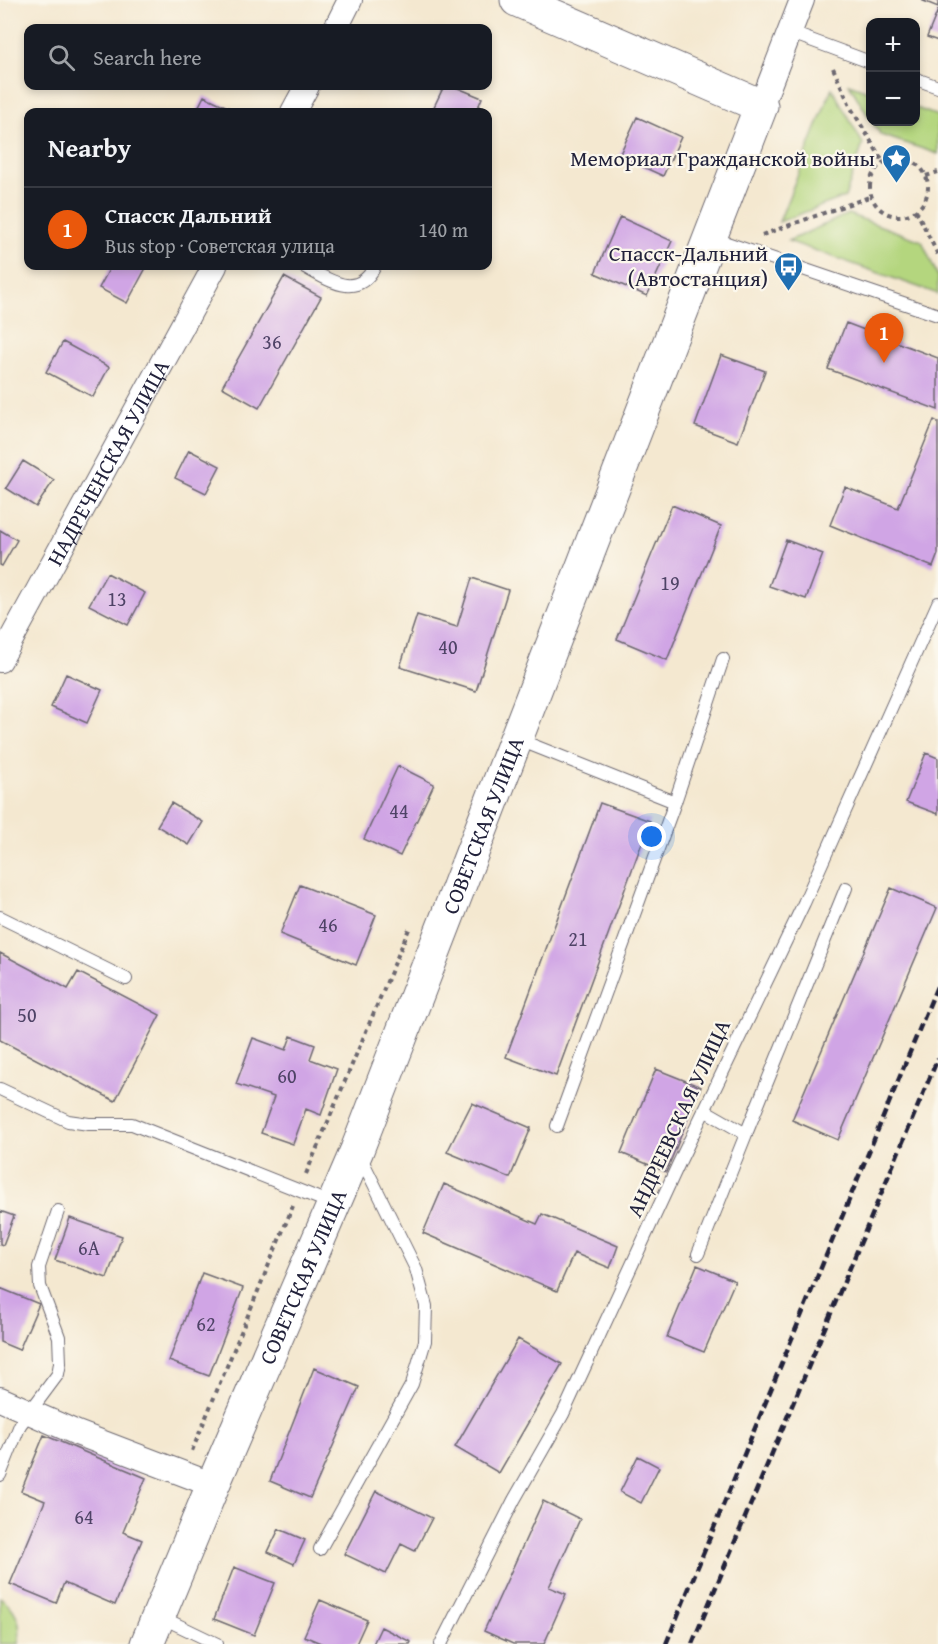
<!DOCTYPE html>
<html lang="en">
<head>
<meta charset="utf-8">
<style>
	body { margin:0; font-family:"Gentium Book Plus",serif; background:#20242c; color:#f1f3f6 }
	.controls { position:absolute; right:18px; top:18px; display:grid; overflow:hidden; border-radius:12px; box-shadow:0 3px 9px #0003 }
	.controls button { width:54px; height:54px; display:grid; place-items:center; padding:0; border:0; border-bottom:2px solid #363941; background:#171b24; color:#f1f3f6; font:30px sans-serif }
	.you { position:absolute; left:652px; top:837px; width:21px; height:21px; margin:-15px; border:4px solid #fff; border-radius:50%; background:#1a73e8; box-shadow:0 0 0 9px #1a73e833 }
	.badge { display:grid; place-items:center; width:39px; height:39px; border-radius:50%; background:#ea580c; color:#fff; font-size:20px; font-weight:700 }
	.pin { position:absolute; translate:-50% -50px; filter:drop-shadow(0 2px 3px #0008) }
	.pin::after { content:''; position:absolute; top:32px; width:21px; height:18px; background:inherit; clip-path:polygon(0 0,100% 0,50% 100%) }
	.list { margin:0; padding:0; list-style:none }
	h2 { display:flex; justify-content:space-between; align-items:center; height:78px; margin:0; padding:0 24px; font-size:26px }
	h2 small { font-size:20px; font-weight:400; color:#9ea1a6 }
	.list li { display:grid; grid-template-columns:39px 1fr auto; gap:18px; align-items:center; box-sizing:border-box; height:84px; padding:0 24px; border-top:2px solid #363941 }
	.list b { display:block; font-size:22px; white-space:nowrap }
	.list p { margin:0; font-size:20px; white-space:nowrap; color:#9ea1a6 }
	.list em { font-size:20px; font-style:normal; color:#9ea1a6 }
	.icon { flex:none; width:33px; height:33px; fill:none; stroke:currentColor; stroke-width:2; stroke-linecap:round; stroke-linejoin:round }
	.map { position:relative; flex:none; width:938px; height:1644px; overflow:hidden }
	.search { position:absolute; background:#171b24; box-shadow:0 3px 9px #0003; left:24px; top:24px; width:468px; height:66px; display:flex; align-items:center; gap:15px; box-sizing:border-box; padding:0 21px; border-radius:12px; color:#9ea1a6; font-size:22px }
	.panel { position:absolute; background:#171b24; box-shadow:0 3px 9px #0003; left:24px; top:108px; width:468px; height:162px; border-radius:12px }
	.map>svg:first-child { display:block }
</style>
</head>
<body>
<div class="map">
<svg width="938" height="1644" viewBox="0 0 938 1644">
	<rect width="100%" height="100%" fill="#fbf7ec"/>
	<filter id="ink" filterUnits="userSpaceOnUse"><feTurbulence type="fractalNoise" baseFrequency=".0167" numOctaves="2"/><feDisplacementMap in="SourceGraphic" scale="12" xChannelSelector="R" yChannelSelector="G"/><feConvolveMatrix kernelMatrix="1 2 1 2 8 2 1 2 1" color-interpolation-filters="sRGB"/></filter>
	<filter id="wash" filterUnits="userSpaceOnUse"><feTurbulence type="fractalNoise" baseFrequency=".008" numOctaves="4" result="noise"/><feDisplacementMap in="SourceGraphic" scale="24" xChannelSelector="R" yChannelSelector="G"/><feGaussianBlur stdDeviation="1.35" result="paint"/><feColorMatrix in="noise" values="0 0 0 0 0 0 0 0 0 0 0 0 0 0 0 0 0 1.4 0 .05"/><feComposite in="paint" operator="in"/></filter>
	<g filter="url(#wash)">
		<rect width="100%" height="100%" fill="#f4e8d0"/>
		<path fill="#b4d67e" stroke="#6b7c5c" stroke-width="1.5" d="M 849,84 L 870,92 L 870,119 Z
			M 832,88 L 863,144 L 845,197 L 779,222 Z
			M 916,108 L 938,116 L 938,154 L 881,135 L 872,122 L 916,122 Z
			M 848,214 L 922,241 L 938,277 L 938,294 L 788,241 Z
			M 0,1597 C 16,1608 23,1624 18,1644 L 0,1644 Z"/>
		<g id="blocks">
			<path fill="#d0a5e5" d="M 921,0 L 938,0 L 938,7 Z
				M 938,10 L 938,41 L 927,37 Z
				M 444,86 L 453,86 L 482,98 L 476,112 L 432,111 Z
				M 204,96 L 238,112 L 196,112 Z
				M 637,117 L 681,137 L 663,176 L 619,156 Z
				M 620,217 L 672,241 L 647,296 L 595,273 Z
				M 111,266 L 147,266 L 127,303 L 99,288 Z
				M 284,277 L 321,297 L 259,408 L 222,387 Z
				M 846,323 L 938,358 L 938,410 L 828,369 Z
				M 63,342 L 109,367 L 93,397 L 46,372 Z
				M 721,355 L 765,371 L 738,442 L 695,426 Z
				M 934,420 L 938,422 L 938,554 L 933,567 L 830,525 L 845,487 L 898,508 Z
				M 189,450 L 220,466 L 206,493 L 175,478 Z
				M 23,461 L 54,480 L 36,507 L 6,488 Z
				M 672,505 L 721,526 L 667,660 L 617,639 Z
				M 0,530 L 17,540 L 2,566 L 0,565 Z
				M 786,540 L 823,554 L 806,599 L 769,586 Z
				M 107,573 L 145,593 L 128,625 L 89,605 Z
				M 472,578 L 508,590 L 476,691 L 400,667 L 417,615 L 457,627 Z
				M 66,674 L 102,690 L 87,723 L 51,707 Z
				M 926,753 L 938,758 L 938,814 L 906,802 Z
				M 398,766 L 434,784 L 400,856 L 364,839 Z
				M 171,803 L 203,822 L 189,845 L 157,826 Z
				M 600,803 L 650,821 L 556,1076 L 506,1057 Z
				M 300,885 L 376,915 L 356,965 L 280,934 Z
				M 891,888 L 937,908 L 838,1140 L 792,1120 Z
				M 0,953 L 68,989 L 78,972 L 160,1015 L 115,1101 L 0,1040 Z
				M 291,1036 L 315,1045 L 310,1059 L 337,1069 L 321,1115 L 306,1109 L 293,1144 L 261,1133 L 274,1097 L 236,1084 L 253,1038 L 286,1050 Z
				M 656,1069 L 701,1087 L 666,1172 L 621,1153 Z
				M 472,1103 L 531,1128 L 510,1178 L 447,1152 Z
				M 444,1184 L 537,1224 L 542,1214 L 618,1246 L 610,1268 L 574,1253 L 557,1291 L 423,1233 Z
				M 0,1211 L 14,1216 L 3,1245 L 0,1244 Z
				M 70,1218 L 122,1236 L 107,1278 L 55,1260 Z
				M 697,1265 L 735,1281 L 704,1352 L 667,1337 Z
				M 202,1273 L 243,1288 L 209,1376 L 169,1361 Z
				M 0,1288 L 39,1304 L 19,1350 L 0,1342 Z
				M 518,1339 L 562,1364 L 499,1473 L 455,1447 Z
				M 314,1368 L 359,1387 L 310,1498 L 270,1481 Z
				M 44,1435 L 146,1478 L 123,1532 L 142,1540 L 115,1605 L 64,1583 L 56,1603 L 10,1584 L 45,1501 L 21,1491 Z
				M 638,1456 L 659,1467 L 641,1503 L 620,1492 Z
				M 376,1491 L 432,1518 L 415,1551 L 401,1544 L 386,1574 L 344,1554 Z
				M 543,1501 L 580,1519 L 549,1587 L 566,1594 L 544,1644 L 513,1644 L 484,1631 Z
				M 279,1529 L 305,1540 L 294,1564 L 268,1552 Z
				M 234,1567 L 275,1583 L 254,1635 L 214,1619 Z
				M 320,1600 L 367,1620 L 356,1644 L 323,1644 L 304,1636 Z
				M 381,1627 L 411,1642 L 410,1644 L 373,1644 Z"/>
		</g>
	</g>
	<g filter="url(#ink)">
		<use href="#blocks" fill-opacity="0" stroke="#6c676f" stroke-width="1.5"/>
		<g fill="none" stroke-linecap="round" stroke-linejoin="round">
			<defs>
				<path id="lane" d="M 789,32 L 870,62
					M 916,79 L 938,87
					M 712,238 L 938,315
					M 303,266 C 329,280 357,301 375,266
					M 517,739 L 675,802
					M 0,917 L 126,979
					M 0,1089 L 68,1121 L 89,1124 L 132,1124 L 333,1204
					M 557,1126 L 675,802 L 723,659
					M 746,1134 L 846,888
					M 698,1254 L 746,1134 L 704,1110
					M 0,1475 L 20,1425 L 58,1374 L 60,1363 L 59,1337 L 40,1286 L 39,1267 L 58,1211
					M 320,1549 L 412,1384 L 425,1341 L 426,1306 L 416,1269 L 360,1156
					M 159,1616 L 217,1644
					M 441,1644 L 514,1500 L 563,1414 L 679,1163 L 804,903 L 938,603"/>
				<g id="street">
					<path d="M 336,28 L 350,0"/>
					<path d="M 761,106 L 802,0"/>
					<path d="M 293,112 L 307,86"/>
					<path id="s1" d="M 0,660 L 215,266"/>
					<path d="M 0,1399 L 77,1433 L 213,1485"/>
				</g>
				<g id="primary">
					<path id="s2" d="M 147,1644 L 213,1485 L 357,1150 L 761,106 L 517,0"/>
				</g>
			</defs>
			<use href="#lane" stroke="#6c676f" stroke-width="14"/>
			<use href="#street" stroke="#6c676f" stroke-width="26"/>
			<use href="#primary" stroke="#6c676f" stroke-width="35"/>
			<path stroke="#6c676f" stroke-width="4" stroke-dasharray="4.5 4.5" stroke-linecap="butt" d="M 833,68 L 851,108 L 884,163
				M870 187a29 29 0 1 1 58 0a29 29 0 1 1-58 0Z
				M 926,176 L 938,172
				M 916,210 L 938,255
				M 762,235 L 872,196
				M 306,1174 L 409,929
				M 192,1451 L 293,1206"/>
			<use href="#lane" stroke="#fff" stroke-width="12"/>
			<use href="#street" stroke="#fff" stroke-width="24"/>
			<use href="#primary" stroke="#fff" stroke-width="33"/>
			<path stroke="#22223b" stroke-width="4.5" stroke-dasharray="9 4.5" stroke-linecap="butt" d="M 666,1644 L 938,984
				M 692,1644 L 938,1058"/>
		</g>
	</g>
	<defs>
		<symbol id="sight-pin" viewBox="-11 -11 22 30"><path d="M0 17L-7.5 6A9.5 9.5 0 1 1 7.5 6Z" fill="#1f6fb2" stroke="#fbf7ec"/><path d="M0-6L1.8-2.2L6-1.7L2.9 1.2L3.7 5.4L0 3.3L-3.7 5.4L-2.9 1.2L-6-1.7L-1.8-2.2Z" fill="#fff"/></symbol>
		<symbol id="bus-pin" viewBox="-11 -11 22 30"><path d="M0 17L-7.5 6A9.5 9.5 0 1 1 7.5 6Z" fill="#1f6fb2" stroke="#fbf7ec"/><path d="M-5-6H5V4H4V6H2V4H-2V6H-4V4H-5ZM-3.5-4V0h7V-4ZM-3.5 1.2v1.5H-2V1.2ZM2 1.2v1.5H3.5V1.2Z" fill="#fff"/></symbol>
	</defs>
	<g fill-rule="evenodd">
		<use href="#sight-pin" x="880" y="142" width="33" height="45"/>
		<use href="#bus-pin" x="772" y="250" width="33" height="45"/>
	</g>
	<g text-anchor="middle" stroke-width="4.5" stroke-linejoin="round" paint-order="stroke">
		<g font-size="20" fill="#4e4366">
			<text x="272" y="349">36</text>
			<text x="670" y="590">19</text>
			<text x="117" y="606">13</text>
			<text x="448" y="654">40</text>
			<text x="399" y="818">44</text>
			<text x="328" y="932">46</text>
			<text x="578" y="946">21</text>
			<text x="27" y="1022">50</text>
			<text x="287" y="1083">60</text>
			<text x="89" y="1255">6А</text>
			<text x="206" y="1331">62</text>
			<text x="84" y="1524">64</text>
		</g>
		<g font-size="22" fill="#22223b" stroke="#fbf7ec" text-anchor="end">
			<text x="875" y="166">Мемориал Гражданской войны</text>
			<text x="768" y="261">Спасск-Дальний<tspan x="768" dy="25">(Автостанция)</tspan></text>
		</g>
		<g font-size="22" fill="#22223b" stroke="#fbf7ec">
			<text dy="8" stroke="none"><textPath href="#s1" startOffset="225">НАДРЕЧЕНСКАЯ УЛИЦА</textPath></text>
			<text dy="8" stroke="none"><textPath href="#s2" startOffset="885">СОВЕТСКАЯ УЛИЦА</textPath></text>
			<text transform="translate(678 1118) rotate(-65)" y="8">АНДРЕЕВСКАЯ УЛИЦА</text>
			<text dy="8" stroke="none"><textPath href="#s2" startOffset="399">СОВЕТСКАЯ УЛИЦА</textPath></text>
		</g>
	</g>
</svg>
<div class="controls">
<button>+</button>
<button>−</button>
</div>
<div class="you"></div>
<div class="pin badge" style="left:884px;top:363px">1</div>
<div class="search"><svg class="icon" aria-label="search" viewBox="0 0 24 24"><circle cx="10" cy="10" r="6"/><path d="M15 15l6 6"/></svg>Search here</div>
<section class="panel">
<h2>Nearby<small></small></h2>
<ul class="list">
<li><span class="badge">1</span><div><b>Спасск Дальний</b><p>Bus stop · Советская улица</p></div><em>140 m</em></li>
</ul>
</section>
</div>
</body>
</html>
